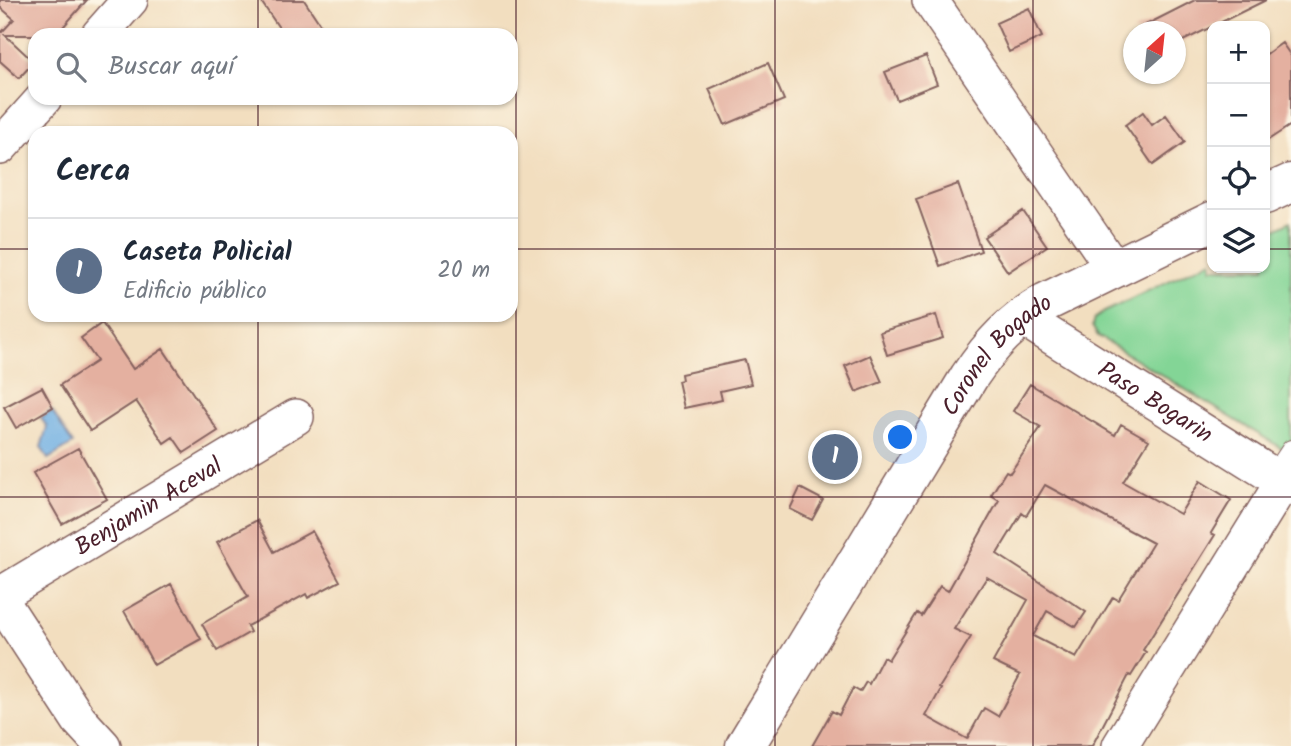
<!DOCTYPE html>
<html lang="es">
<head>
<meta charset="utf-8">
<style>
	body { margin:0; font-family:Kalam,sans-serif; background:#f2f2f3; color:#1f2937 }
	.controls { position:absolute; right:21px; top:21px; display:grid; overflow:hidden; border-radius:14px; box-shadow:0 2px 5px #0004 }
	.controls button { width:63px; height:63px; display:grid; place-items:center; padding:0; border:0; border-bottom:2px solid #e0e1e3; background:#fff; color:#1f2937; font:35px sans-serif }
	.compass { position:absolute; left:1123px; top:21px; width:63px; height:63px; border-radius:50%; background:#fff; box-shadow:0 2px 5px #0004; rotate:27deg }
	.you { position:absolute; left:901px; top:438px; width:24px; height:24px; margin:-18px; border:5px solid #fff; border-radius:50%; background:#1a73e8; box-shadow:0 0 0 10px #1a73e833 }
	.badge { display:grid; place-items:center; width:46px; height:46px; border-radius:50%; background:#d93025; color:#fff; font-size:23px; font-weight:700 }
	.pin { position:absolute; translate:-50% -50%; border:4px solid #fff; box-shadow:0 2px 7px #0006 }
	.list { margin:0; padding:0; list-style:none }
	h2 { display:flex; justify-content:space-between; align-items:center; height:91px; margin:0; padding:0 28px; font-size:30px }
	h2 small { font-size:23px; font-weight:400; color:#747a83 }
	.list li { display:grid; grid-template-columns:46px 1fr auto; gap:21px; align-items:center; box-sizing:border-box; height:105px; padding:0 28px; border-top:2px solid #e0e1e3 }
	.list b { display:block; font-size:26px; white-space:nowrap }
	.list p { margin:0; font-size:23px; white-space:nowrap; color:#747a83 }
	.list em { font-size:23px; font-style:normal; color:#747a83 }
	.icon { flex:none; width:38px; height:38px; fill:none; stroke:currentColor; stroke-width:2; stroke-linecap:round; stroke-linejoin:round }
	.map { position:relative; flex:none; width:1291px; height:746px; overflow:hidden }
	.search { position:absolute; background:#fff; box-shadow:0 2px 5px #0004; left:28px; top:28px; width:490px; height:77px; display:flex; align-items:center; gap:18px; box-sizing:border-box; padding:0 24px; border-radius:21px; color:#747a83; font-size:26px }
	.panel { position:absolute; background:#fff; box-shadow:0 2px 5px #0004; left:28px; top:126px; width:490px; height:196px; border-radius:21px }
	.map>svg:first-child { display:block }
</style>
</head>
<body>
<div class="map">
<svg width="1291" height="746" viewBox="0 0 1291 746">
	<rect width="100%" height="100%" fill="#fcf5e5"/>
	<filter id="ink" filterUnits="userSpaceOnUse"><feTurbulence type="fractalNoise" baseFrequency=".0143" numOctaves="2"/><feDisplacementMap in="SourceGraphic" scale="14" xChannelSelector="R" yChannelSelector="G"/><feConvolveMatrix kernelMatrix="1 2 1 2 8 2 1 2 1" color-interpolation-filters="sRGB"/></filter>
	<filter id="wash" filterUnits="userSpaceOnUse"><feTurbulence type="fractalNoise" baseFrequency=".00686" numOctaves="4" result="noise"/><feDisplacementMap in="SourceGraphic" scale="28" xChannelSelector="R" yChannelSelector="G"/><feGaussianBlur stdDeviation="1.57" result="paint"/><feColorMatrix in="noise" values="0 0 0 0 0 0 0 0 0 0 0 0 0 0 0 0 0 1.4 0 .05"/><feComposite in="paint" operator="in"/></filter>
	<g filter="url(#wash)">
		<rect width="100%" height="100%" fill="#f2debf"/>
		<path fill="#83d596" stroke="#667a60" stroke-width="2" d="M 1291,221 L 1291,454 L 1098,336 L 1092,326 L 1094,319 L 1104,312 L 1212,260 L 1212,268 L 1265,268 L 1265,234 Z"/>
		<path fill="#71b0e4" stroke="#5e6888" stroke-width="2" d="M 52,411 L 73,444 L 48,459 L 41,447 L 47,427 L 41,418 Z"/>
		<g id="blocks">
			<path fill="#e4b0a0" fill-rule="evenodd" d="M 0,0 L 87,0 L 56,35 L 5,35 L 34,62 L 19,78 L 0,61 L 0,31 L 2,32 L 14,19 L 0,7 Z
				M 260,0 L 304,0 L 322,27 L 310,35 L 284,35 Z
				M 1195,0 L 1266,0 L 1175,45 L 1175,32 L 1132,32 Z
				M 1029,8 L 1042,37 L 1009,52 L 996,23 Z
				M 1282,43 L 1291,56 L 1291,125 L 1265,142 L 1265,55 Z
				M 926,56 L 937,84 L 897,100 L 885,72 Z
				M 768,63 L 784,100 L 725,125 L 709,89 Z
				M 1143,112 L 1152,125 L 1166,115 L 1185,142 L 1153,165 L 1125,125 Z
				M 958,184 L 981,251 L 940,266 L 916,199 Z
				M 1023,211 L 1047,246 L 1008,272 L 984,237 Z
				M 936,315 L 943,338 L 887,355 L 880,332 Z
				M 102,323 L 133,369 L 163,349 L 218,431 L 184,453 L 173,437 L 164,443 L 136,401 L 90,431 L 60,385 L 97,361 L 81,338 Z
				M 870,355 L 882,382 L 856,392 L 845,366 Z
				M 745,360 L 751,384 L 720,391 L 722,400 L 684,408 L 678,381 L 682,380 L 681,374 Z
				M 1030,384 L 1115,435 L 1121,424 L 1149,440 L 1123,482 L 1180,514 L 1200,481 L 1231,500 L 1211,533 L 1215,535 L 1143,650 L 1146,652 L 1131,676 L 1129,675 L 1092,746 L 812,746 L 832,711 L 839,715 L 853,688 L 860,692 L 866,682 L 869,684 L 883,657 L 888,660 L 917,613 L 921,616 L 940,586 L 948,591 L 999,500 L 991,495 L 1006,471 L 1010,473 L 1041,427 L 1013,411 ZM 1045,485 L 1153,543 L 1118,600 L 1113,597 L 1076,658 L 1033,636 L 1047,611 L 1076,627 L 1086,612 L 997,554 L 1022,513 L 1026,516 ZM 987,577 L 1028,600 L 993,662 L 1020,675 L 998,716 L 984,708 L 967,739 L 926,716 L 941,689 L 939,688 L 971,637 L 954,629 Z
				M 42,387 L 53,407 L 16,428 L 4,407 Z
				M 78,448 L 107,499 L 62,524 L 33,473 Z
				M 800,488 L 823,500 L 812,520 L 790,509 Z
				M 257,520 L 274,552 L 312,531 L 340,581 L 308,598 L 306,594 L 247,626 L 250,632 L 217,651 L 202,624 L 248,597 L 217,542 Z
				M 171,584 L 201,639 L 154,665 L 124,611 Z"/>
		</g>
	</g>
	<g filter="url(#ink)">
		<use href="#blocks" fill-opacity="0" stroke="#85625f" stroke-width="2"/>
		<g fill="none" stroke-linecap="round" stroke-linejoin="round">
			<defs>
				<path id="lane" d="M 1273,476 L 1291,449"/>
				<g id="street">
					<path d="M 930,0 L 1114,269"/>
					<path d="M 99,35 L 130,0"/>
					<path d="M 0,147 L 44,98"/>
					<path id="s1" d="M 1021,317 L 1291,487"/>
					<path id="s2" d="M 0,595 L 296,417"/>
					<path d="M 0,599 L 79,720 L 103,746"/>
					<path d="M 1120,746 L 1283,482"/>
				</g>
				<g id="secondary">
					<path d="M 1265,195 L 1291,183"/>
					<path id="s3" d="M 745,746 L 969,377 C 991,344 1012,322 1046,302 L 1212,221"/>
				</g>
			</defs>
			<use href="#lane" stroke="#85625f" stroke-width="20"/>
			<use href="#street" stroke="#85625f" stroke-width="38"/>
			<use href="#secondary" stroke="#85625f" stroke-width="41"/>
			<use href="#lane" stroke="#fff" stroke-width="18"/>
			<use href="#street" stroke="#fff" stroke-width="35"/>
			<use href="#secondary" stroke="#fff" stroke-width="38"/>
		</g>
	</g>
	<path fill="none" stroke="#4a1f2b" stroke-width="2" stroke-opacity="0.55" d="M 258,0 L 258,35M 516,0 L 516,746M 775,0 L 775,746M 1033,0 L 1033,746M 258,98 L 258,133M 0,249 L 35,249M 511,249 L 1212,249M 1265,249 L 1291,249M 258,315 L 258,746M 0,497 L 1291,497"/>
	<g text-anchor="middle" stroke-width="5" stroke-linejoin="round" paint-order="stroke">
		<g font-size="24" fill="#4a1f2b" stroke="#fcf5e5">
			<text dy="8" stroke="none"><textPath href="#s3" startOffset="467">Coronel Bogado</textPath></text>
			<text dy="8" stroke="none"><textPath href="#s1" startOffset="159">Paso Bogarin</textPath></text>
			<text dy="8" stroke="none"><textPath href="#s2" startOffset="173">Benjamin Aceval</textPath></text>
		</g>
	</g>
</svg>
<div class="controls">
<button>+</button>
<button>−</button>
<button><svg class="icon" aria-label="locate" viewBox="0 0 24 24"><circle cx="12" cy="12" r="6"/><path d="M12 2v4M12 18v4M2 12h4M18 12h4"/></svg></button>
<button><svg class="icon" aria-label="layers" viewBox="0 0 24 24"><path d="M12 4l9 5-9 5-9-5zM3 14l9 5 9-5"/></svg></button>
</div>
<svg class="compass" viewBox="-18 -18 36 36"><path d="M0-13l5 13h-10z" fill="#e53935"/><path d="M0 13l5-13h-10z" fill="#747a83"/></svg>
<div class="you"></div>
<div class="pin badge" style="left:835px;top:457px;background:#5c6f8a">1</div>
<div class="search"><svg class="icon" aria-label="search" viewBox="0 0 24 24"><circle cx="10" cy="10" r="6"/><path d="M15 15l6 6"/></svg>Buscar aquí</div>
<section class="panel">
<h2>Cerca<small></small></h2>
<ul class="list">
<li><span class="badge" style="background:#5c6f8a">1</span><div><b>Caseta Policial</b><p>Edificio público</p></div><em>20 m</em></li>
</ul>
</section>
</div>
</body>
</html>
